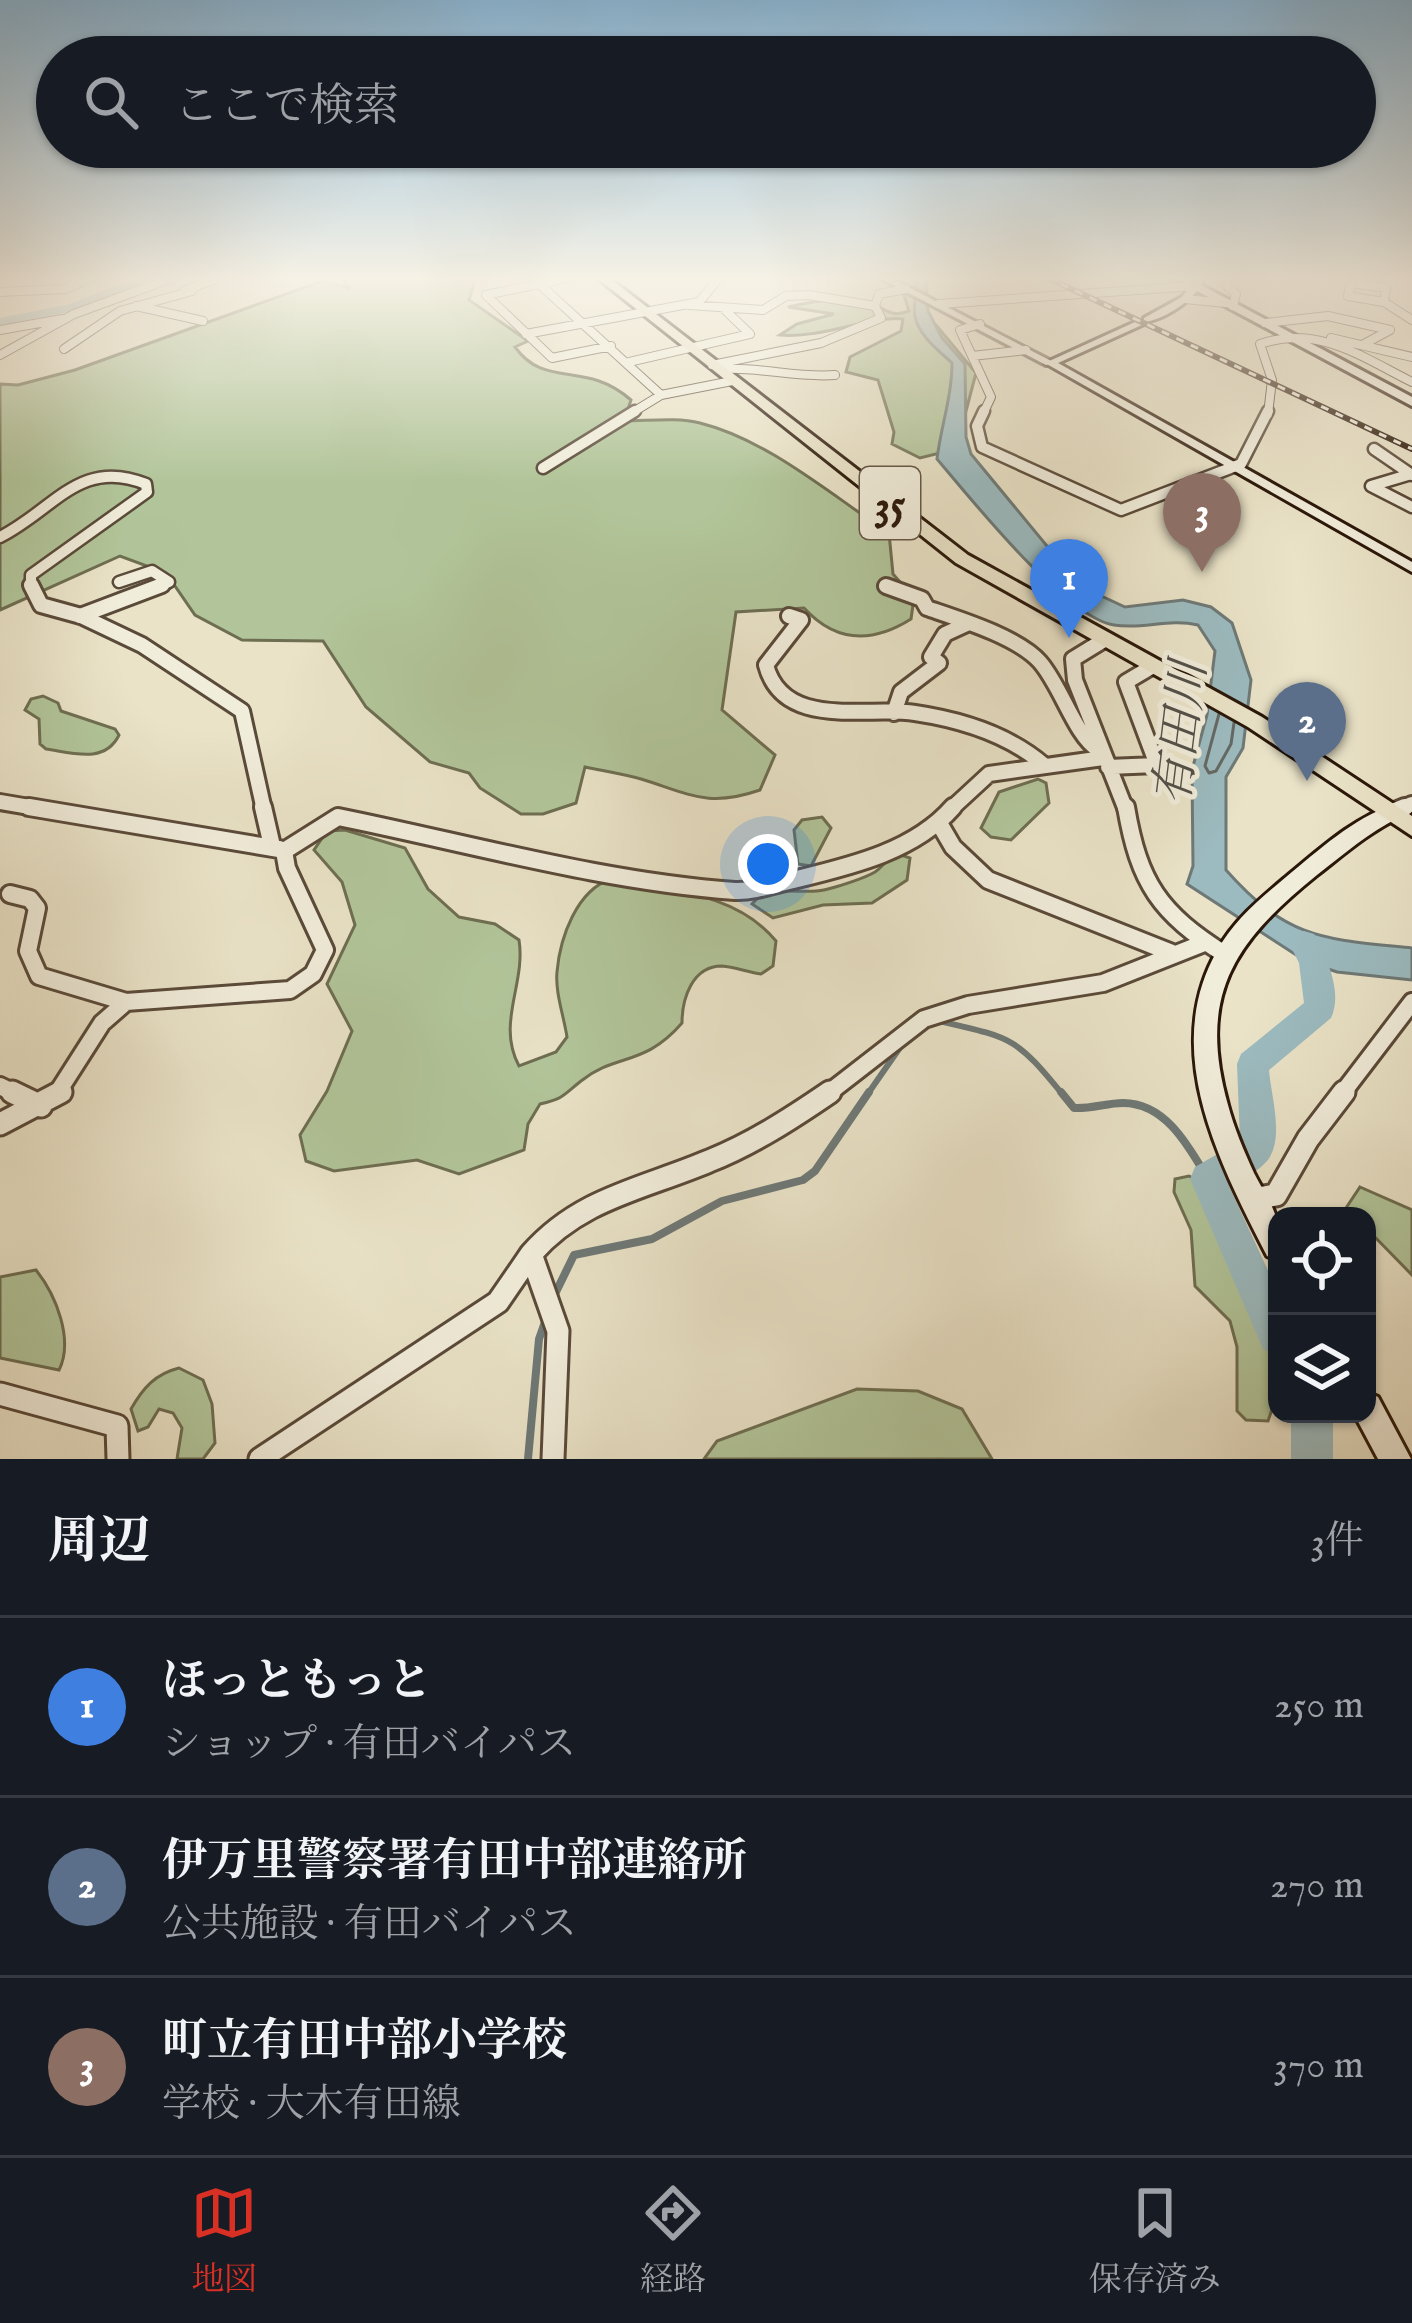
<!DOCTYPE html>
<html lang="ja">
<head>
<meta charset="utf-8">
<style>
	body { margin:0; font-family:"IM FELL English","Noto Serif JP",serif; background:#242831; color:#f1f3f6 }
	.controls { position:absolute; right:36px; bottom:36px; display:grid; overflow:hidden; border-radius:24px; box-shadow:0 3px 9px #0004 }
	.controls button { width:108px; height:108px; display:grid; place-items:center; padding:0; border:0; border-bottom:3px solid #363941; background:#171b24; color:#f1f3f6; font:60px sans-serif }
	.you { position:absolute; left:768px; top:864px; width:42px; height:42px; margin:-30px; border:9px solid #fff; border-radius:50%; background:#1a73e8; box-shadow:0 0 0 18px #1a73e833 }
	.badge { display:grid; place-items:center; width:78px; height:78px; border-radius:50%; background:#d93025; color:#fff; font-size:39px; font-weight:700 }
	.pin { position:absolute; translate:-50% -99px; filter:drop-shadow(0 3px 6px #0008) }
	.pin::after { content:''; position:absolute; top:63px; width:42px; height:36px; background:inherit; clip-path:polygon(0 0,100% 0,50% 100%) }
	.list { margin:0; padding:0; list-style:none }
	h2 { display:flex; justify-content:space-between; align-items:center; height:156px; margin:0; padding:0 48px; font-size:51px }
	h2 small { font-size:39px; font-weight:400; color:#9ea1a6 }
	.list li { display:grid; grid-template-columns:78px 1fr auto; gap:36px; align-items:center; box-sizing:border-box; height:180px; padding:0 48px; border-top:3px solid #363941 }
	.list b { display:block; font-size:45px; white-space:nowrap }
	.list p { margin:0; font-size:39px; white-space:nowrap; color:#9ea1a6 }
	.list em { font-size:39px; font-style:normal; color:#9ea1a6 }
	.icon { flex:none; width:66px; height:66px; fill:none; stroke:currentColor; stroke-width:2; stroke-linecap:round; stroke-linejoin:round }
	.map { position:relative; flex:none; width:1412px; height:1459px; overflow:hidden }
	.search { position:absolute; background:#171b24; box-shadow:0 3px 9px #0004; left:36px; right:36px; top:36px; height:132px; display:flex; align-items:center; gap:30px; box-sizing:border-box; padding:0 42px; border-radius:66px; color:#9ea1a6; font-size:45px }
	.sheet { height:696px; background:#171b24 }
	nav { display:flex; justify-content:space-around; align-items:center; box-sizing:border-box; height:168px; border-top:3px solid #363941; background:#171b24; font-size:33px; color:#9ea1a6 }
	nav a { display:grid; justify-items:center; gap:6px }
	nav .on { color:#d93025 }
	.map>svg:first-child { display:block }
</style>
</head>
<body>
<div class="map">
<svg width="1412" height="1459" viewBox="0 0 1412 1459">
	<rect width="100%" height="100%" fill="#eae3c8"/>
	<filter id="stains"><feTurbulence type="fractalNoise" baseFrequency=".00167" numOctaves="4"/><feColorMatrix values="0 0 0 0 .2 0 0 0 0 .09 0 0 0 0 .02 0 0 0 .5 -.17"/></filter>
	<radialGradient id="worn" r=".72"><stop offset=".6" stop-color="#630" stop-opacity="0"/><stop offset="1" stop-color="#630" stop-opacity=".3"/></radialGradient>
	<path fill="#b2c59a" stroke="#6e6e52" stroke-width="3" d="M 350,277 L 476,277 L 469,300 L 528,341 L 515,347 C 546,390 584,359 631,400 L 624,421 C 648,421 677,417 700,423 C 768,440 831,495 889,533 L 893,574 L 914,598 L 911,619 C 873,643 836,643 804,608 L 736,612 L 722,710 L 775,755 L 760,790 C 708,808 690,794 641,779 C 623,774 604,771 585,767 L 576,803 L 543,814 L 521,814 L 480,788 L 469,773 L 430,762 L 366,707 L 323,641 L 242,640 L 195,615 L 166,573 L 120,556 L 0,610 L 0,384 L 18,385 L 75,370 L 322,281 L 350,288 L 344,283 Z
		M 908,294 L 918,300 L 924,320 L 936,325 L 976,373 L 956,449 L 920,458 L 892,444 L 894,432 L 878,380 L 846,372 L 850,357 L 901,331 L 903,319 C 872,315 822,339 780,335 L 797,324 L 834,314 L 788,307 C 814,301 844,296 871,304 C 887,309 891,318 909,311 L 904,295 Z
		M 43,696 L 58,703 L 61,711 L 115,729 L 119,735 C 105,764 73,753 46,749 L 40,744 L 39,719 L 25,710 L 31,699 Z
		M 1038,779 L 1046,783 L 1049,803 L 1011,840 L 991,837 L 981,828 L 999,792 Z
		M 822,817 L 831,828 L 811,866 L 798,864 L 794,830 L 802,820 Z
		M 345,830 L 405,848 L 428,889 L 459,917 L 495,924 L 519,940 C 526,984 496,1023 519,1066 L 556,1052 L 567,1037 C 564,1017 555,992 557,972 C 560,937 577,890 611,879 C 670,891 736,892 776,941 L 773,966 L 761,974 C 748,972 734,967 722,966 C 692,966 682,999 682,1023 C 644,1067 616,1053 581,1081 C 562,1096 565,1098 540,1104 L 528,1124 L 524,1150 L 459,1174 L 417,1160 L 334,1171 L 306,1161 L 300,1135 L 327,1091 L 352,1031 L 327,984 L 355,925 L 342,882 L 314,850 L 327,831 Z
		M 898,854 L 910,858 L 907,880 L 872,903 L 823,905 L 773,918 L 752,904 C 770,881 803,897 828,889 C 840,886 865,878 875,872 C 884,866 885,859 898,854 Z
		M 1189,1176 L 1203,1183 L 1213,1200 L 1257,1324 L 1277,1353 L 1277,1395 L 1268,1421 L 1246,1420 L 1237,1411 L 1237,1347 L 1230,1321 L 1195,1286 L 1191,1230 L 1174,1192 L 1175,1179 Z
		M 1360,1187 L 1412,1210 L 1412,1275 L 1367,1229 L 1367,1216 L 1354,1216 L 1346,1208 Z
		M 36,1270 C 56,1295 74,1340 59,1370 L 0,1358 L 0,1277 Z
		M 179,1368 L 203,1380 L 212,1404 L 215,1443 L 203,1459 L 177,1459 L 182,1428 L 173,1413 L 159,1409 L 148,1427 L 138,1431 L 131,1409 C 143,1388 155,1374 179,1368 Z
		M 857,1389 L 918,1391 L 962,1409 L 992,1459 L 704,1459 L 717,1441 Z"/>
	<path fill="#9cbbc0" stroke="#6e7977" stroke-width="3" d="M 913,277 L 926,277 L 928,311 L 942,338 L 965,364 L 966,437 L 971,454 L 1080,586 L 1125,607 L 1183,600 L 1211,607 L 1232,623 L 1251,680 L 1243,748 L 1226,777 L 1226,870 C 1288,940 1324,939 1412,948 L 1412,980 L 1337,972 L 1307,962 L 1187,884 L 1193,866 L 1192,770 L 1207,715 L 1215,651 L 1198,625 C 1168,618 1143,630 1114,625 C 1066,618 971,499 937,459 C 941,426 952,396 952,363 C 939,351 918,335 915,316 C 912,301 920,293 913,277 Z"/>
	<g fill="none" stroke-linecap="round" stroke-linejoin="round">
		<path stroke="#636964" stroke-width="3" d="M 1219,714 L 1205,766 L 1209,773 L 1216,771 L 1231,744 L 1234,723"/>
		<path stroke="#6e7977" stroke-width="6" d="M 939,1021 C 1012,1038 1015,1036 1063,1095
			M 867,1095 L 899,1049"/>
		<path stroke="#6e7977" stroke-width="8" d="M 1061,1092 L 1074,1108 C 1091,1109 1107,1103 1123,1103 C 1166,1103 1189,1147 1208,1179
			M 555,1294 L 574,1255 L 652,1239 L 722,1201 L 803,1180 L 815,1171 L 869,1092
			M 528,1459 L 539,1339 L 545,1322"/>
		<path fill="#9cbbc0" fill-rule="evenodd" d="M 139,277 L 157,277 L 78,310 L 0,326 L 0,318 L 70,304 Z
			M 1304,931 L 1314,934 C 1327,958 1343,992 1331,1018 L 1269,1070 C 1271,1097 1287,1145 1263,1165 C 1254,1174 1240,1179 1229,1186 L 1277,1290 L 1277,1355 L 1263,1349 L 1190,1179 L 1195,1167 L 1240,1141 L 1237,1064 L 1241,1054 L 1304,1003 L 1299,963 L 1289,943 L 1294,934 Z
			M 1291,1414 L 1333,1414 L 1333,1459 L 1291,1459 Z"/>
		<defs>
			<path id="minor-far4" d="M 572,277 L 486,295 L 552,358 L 611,346
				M 1227,277 L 1227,286 L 1236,294 L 1233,306
				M 538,283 L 661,395
				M 1351,283 L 1386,288 L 1384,302 L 1348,296 Z
				M 184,291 L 221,277
				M 0,292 L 65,289 L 93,277
				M 1185,299 L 1226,303
				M 1384,302 L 1412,320
				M 939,304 L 1195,286
				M 689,305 L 763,310 L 786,296 L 809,295 L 875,306
				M 136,306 L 203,321
				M 875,306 L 879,294 L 906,289
				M 1265,323 L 1328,316 L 1390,330 L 1364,344
				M 980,324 L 960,330 L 991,397 L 983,414
				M 0,330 L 62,319
				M 526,334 L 699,302 L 720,277
				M 1331,338 L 1412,357
				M 64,349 L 120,311 L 192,291
				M 0,355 L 74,314 L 175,277
				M 972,356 L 1026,350
				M 629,362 L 750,334 L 725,310
				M 712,365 L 821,343 L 881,318 L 875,306
				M 724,369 C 762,367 797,378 835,375
				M 630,414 L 661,395 L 732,381
				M 1268,414 L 1272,380 L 1260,344 C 1317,324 1362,357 1412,382"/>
			<path id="minor-far3" d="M 984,411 L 977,426 L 982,447 L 1121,510 L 1241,464 L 1268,411
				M 1374,449 L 1412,475
				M 543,468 L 635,411
				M 1411,474 L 1371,486 L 1412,507
				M 0,537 C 54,510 80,457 146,484 L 147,492 L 31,575 L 31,588
				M 119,582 L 152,571 L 169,582 L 155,588"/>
			<path id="minor-far2" d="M 31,585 L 41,605 L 81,616 L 142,645 L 242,711 L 264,810
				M 886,586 L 922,599 L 927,608 C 959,619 1018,637 1040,662 C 1061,686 1075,735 1097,749
				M 80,616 L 162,585
				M 789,616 L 801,620 L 766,665 C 783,730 866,706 915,713 C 962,720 1008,734 1044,765
				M 1104,640 L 1073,659 L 1075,680 L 1126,810
				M 894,713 L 901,692 L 939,663 L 931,657 L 945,634 L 969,623
				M 1108,767 L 1157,765 L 1126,682 L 1153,666
				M 0,802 L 47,810
				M 950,810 L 989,774 L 1103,758
				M 1398,810 L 1412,804"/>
			<path id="minor-far1" d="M 29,807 L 279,849
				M 263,807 L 272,846
				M 1126,807 C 1139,883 1159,913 1226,955
				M 1393,812 L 1405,807
				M 939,823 L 953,847 L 988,880 L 1172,953
				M 284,851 L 338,817 C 467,843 604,882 735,891 C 752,892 772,885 789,881 C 846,867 913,853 953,807
				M 10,894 L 30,899 L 37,908 L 28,951 L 39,976 L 126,1002
				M 0,1086 L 18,1095
				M 56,1095 L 102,1023 L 126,1002 L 290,990 L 313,974 L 325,950 L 287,868 L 284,851
				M 826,1095 L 924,1019 L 968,1005 L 1103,983 L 1204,943
				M 1341,1095 L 1412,1002"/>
			<path id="minor" d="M 12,1092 L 41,1106
				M 0,1124 L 61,1092
				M 1252,1199 L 1276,1195 L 1308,1139 L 1344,1092
				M 0,1394 L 117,1426 L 118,1459
				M 260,1459 L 498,1302 L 531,1254
				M 553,1459 L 558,1331 L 531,1254 C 580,1198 643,1189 709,1161 C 752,1144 792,1118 830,1092"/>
			<path id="tertiary" d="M 878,277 L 889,277 L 1055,363 L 1046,365 Z"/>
			<path id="secondary" d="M 1174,277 L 1185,277 L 1194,282 L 1197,278 L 1203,278 L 1201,285 L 1412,397 L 1412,406 L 1197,291 C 1185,305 1162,320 1144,322 L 1144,318 L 1182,297 L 1190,287 Z
				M 1135,322 L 1144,324 L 1058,363 L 1412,562 L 1412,572 L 1045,363 Z
				M 1393,805 L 1400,807 L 1403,812 L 1400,817 C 1369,832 1344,854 1317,875 C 1234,942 1197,995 1228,1105 C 1234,1128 1244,1151 1254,1173 C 1261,1187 1270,1200 1275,1214 C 1280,1227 1277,1246 1277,1260 L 1267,1256 C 1220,1164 1160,1051 1217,951 C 1233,921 1261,898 1286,877 C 1318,851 1353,818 1393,805 Z
				M 1367,1392 L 1378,1397 L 1411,1459 L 1378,1459 L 1354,1414 L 1367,1414 Z"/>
			<path id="trunk" d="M 596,277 L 608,277 L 968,555 L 1262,717 L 1412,816 L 1412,836 L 1248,727 L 956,563 Z"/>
		</defs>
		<use href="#minor-far4" stroke="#5a4a39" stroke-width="10"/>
		<use href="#minor-far3" stroke="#5a4a39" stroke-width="15"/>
		<use href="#minor-far2" stroke="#5a4a39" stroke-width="20"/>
		<use href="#minor-far1" stroke="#5a4a39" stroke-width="22"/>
		<use href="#minor" stroke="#5a4a39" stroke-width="27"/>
		<use href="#tertiary" stroke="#5a4a39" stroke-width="6"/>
		<use href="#secondary" stroke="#2a1709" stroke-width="6"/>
		<use href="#trunk" stroke="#2a1709" stroke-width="6"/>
		<use href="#minor-far4" stroke="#f1eddb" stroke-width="8"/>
		<use href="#minor-far3" stroke="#f1eddb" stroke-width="10"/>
		<use href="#minor-far2" stroke="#f1eddb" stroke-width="14"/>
		<use href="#minor-far1" stroke="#f1eddb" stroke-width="16"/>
		<use href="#minor" stroke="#f1eddb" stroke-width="21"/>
		<use href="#tertiary" fill="#f1eddb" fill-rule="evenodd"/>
		<use href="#secondary" fill="#f1eddb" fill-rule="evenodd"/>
		<use href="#trunk" fill="#eae3c8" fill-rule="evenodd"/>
		<defs>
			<path id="rail" d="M 1046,277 L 1412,449"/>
		</defs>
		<use href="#rail" stroke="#2a1709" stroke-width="6"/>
		<use href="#rail" stroke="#f1eddb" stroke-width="3" stroke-dasharray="8" stroke-linecap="butt"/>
	</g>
	<linearGradient id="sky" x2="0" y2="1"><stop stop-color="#89b7d8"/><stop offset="0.58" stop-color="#f6f2e6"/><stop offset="1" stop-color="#f6f2e6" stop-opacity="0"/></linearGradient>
	<rect width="1412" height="481" fill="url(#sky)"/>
	<g text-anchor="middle" stroke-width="10" stroke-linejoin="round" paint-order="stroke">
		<rect fill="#f1eddb" stroke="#665748" stroke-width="3" x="860" y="467" width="60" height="72" rx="9"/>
		<g font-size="42" font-weight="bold" fill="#2a1709">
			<text x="890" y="518">35</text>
		</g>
		<g font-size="48" font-style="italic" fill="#525049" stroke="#f1eddb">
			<text transform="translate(1179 733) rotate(-83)" y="17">有田川</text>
		</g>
	</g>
	<rect width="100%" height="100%" filter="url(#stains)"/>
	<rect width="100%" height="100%" fill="url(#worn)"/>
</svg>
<div class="controls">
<button><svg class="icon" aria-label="locate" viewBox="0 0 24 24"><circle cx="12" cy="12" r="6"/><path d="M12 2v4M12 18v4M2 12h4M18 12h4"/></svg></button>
<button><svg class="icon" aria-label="layers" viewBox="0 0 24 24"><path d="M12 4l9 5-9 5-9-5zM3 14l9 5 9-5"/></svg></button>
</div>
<div class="you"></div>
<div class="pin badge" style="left:1069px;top:638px;background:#3f7fe0">1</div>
<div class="pin badge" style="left:1307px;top:781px;background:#5c6f8a">2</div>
<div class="pin badge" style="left:1202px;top:572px;background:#8d6e63">3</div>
<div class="search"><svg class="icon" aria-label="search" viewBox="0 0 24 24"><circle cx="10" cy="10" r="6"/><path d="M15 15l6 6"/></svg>ここで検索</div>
</div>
<section class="sheet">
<h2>周辺<small>3件</small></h2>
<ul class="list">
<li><span class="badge" style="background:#3f7fe0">1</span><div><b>ほっともっと</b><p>ショップ · 有田バイパス</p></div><em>250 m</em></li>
<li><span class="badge" style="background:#5c6f8a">2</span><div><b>伊万里警察署有田中部連絡所</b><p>公共施設 · 有田バイパス</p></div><em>270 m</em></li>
<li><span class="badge" style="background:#8d6e63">3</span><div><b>町立有田中部小学校</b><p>学校 · 大木有田線</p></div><em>370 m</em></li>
</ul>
</section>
<nav>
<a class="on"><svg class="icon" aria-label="map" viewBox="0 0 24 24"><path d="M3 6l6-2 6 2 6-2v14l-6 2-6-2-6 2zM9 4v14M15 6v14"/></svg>地図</a>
<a><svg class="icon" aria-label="directions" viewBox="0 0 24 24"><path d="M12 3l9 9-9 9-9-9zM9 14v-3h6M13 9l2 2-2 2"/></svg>経路</a>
<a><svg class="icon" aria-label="saved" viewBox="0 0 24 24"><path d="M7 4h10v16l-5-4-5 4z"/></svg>保存済み</a>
</nav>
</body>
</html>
